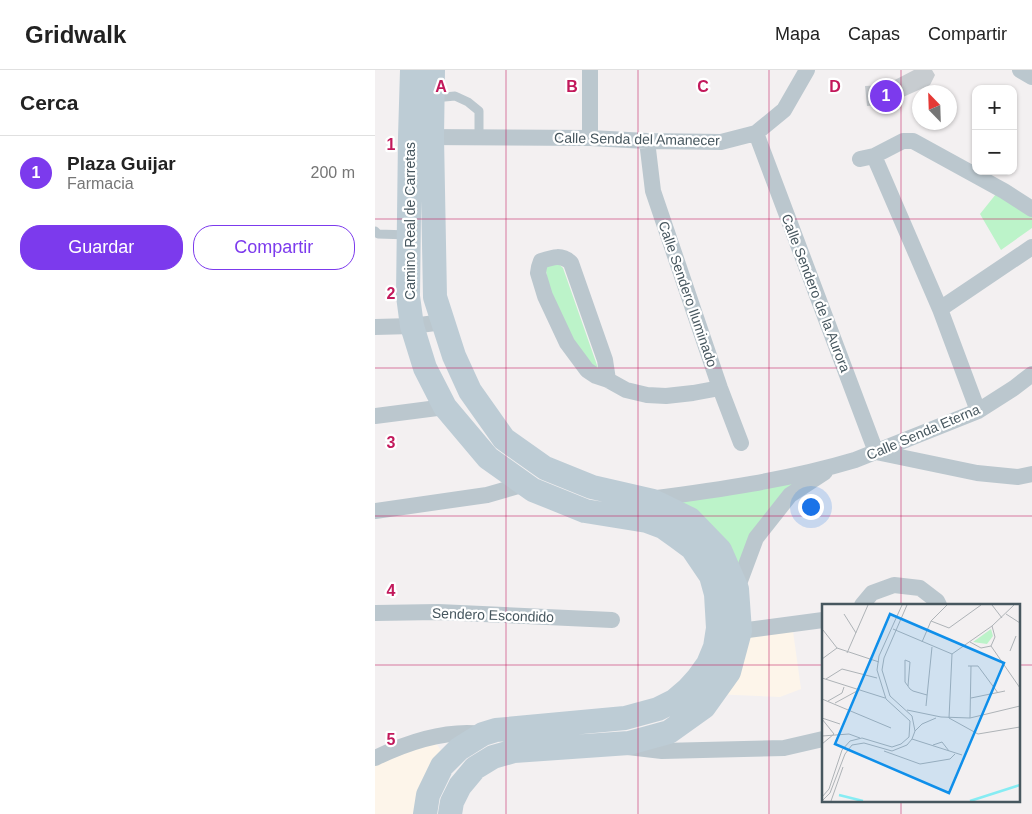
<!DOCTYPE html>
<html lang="es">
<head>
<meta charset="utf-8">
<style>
	body { margin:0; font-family:Arial,sans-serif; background:#f6f6f6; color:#222 }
	.controls { position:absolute; right:15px; top:15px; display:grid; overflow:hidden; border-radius:10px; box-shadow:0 1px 4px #0004 }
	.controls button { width:45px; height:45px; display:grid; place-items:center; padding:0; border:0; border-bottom:1px solid #e0e0e0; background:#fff; color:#222; font:25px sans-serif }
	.compass { position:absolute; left:537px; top:15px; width:45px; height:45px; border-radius:50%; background:#fff; box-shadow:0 1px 4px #0004; rotate:337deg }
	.you { position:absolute; left:435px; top:436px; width:18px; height:18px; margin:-12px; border:4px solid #fff; border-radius:50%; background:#1a73e8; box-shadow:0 0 0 8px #1a73e833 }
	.badge { display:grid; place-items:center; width:32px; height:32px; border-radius:50%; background:#7c3aed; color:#fff; font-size:16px; font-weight:700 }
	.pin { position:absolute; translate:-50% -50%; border:2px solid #fff; box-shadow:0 1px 5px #0006 }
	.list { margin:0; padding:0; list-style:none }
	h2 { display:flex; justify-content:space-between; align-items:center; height:65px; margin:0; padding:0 20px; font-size:21px }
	h2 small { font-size:16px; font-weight:400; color:#767676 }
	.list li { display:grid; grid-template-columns:32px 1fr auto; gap:15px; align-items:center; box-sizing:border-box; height:75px; padding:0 20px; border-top:1px solid #e0e0e0 }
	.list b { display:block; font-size:19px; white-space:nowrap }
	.list p { margin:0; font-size:16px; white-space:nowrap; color:#767676 }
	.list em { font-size:16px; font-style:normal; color:#767676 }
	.actions { display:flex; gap:10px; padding:15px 20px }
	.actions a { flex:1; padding:11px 0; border:1px solid #7c3aed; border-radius:20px; text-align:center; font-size:18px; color:#7c3aed }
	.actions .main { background:#7c3aed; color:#fff }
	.map { position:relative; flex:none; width:657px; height:744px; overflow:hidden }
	header { display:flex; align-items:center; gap:30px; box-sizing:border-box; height:70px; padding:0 25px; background:#fff; border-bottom:1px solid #e0e0e0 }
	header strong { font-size:24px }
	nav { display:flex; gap:28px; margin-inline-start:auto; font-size:18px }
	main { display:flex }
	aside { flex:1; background:#fff }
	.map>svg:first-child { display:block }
</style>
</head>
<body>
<header>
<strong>Gridwalk</strong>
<nav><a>Mapa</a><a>Capas</a><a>Compartir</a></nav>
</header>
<main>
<aside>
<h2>Cerca<small></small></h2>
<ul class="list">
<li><span class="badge">1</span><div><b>Plaza Guijar</b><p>Farmacia</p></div><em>200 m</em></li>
</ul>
<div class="actions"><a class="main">Guardar</a><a>Compartir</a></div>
</aside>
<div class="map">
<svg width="657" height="744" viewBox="0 0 657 744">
	<rect width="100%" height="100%" fill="#f3f0f1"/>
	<path fill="#fdf5ea" d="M 417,554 L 426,619 L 405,627 L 338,624 L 365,561 Z
		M 59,670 L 67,682 L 50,744 L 0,744 L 0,688 Z"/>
	<path fill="#bcf3c9" d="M 625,119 L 657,142 L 657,158 L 626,180 L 605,144 Z
		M 183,193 L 188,198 L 223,298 L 216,295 L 198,270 L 174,219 L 170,195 Z
		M 461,395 L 415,425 L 381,468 L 362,519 L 278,431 Z"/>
	<path fill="#c7ccd0" d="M 539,0 L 557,0 L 560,5 L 555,15 L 510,35 L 492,36 L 490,16 L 510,15 Z"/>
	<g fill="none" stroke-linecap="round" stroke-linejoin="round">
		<path stroke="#bbc7ce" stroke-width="9" d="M 59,28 L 80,26 L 93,32 L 104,41 L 104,67
			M 0,161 L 3,164 L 34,165"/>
		<path stroke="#bbc7ce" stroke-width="16" d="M 215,0 L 215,68
			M 645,0 L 657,7
			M 381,63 L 501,382 L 602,403 L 643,407 L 657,404
			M 47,67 L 215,68 L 272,71 L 346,72 L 381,63 L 409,40 L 432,0
			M 272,71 L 278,121 L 345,318 L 366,373
			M 499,86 L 565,239 L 603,341
			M 485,89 L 499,86 L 528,71 L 538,71 L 629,121 L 657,139
			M 565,239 L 657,177
			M 0,257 L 37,256 L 68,252
			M 233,310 L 230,290 L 196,193 C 187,184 178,187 166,191 L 164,197 L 163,203 L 170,226 L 192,273 L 212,300 L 221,306 L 233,310 L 251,320 L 272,325 L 291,326 L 318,323 L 345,318
			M 0,346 L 70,337
			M 274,429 C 343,420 413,410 480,390 L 603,341 L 639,318 L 657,304
			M 0,441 L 112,425 L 150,414
			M 362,519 L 381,468 L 415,425 L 450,402
			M 487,535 L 497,523 L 519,515 L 545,518 L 562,531 L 564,535
			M 0,543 L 63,542 L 237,550
			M 365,561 L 448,550
			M 253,677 L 287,681 L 409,678 L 448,669
			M 0,688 C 33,672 71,659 108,664"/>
		<path stroke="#bdccd5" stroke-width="24" d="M 37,0 L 35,67 L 33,226 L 37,256 L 50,298 L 70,337 L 113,388 L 158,420 L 210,441 L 272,451 L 288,457 L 302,467 L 317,478 L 336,506 L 341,524 L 343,558 L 340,577 L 333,594 L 323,608 L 313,619 L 299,631 L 283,639 L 250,648 L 121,660 L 108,664 L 84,679 L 67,696 L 53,725 L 50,744
			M 58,0 L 57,67 L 60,227 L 79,286 L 95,321 L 129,369 L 170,398 L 217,417 L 278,431 L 315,449 L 345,480 L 362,519 L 365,561 L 354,602 L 329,637 L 294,662 L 254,673 L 139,681 L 118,687 L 100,698 L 85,716 L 77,732 L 75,744"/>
	</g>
	<path fill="none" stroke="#c2185b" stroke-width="1" stroke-opacity="0.55" d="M 131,0 L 131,744M 263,0 L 263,744M 394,0 L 394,744M 526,0 L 526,535M 0,149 L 657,149M 0,298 L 657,298M 0,446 L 657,446M 0,595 L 448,595M 643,595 L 657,595M 526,730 L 526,744"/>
	<g text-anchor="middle" stroke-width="4.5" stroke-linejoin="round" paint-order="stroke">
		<g font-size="14" fill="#47575f" stroke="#fff">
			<text transform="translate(262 69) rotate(1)" y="5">Calle Senda del Amanecer</text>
			<text transform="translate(35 151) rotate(-90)" y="5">Camino Real de Carretas</text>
			<text transform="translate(441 223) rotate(69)" y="5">Calle Sendero de la Aurora</text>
			<text transform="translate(313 224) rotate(71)" y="5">Calle Sendero Iluminado</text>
			<text transform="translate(548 362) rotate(-23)" y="5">Calle Senda Eterna</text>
			<text transform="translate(118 545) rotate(2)" y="5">Sendero Escondido</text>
		</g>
	</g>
	<g transform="translate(447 534)">
		<rect width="198" height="198" fill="#f3f0f1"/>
		<path d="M 169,25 L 171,32 L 165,40 L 151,38 Z" fill="#bcf3c9"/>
		<path fill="none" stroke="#86ecf3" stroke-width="2.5" d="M 17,191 L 41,197M 148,197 L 198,181"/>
		<path fill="none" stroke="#aeb3b7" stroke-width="1" d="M 170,1 L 180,14M 22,10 L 34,29M 184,10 L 198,19M 109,17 L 127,24 L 159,1M 71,25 L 130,50 L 170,22 L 192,1M 1,26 L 15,44 L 57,58M 100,38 L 109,17 L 125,1M 148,38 L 159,44 L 169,42 L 173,33 L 170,22M 169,42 L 198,84M 188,47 L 194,32M 25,49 L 46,1M 130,50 L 127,114 L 156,130 L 198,123M 0,55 L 15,44M 146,62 L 156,62 L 176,89M 0,74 L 63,94M 4,75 L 20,65 L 55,74M 86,82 L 88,58 L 83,56 L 83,78 L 88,85 L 91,87 L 105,91M 149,94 L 183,87M 0,95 L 69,124M 6,97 L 20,89 L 22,83M 13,99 L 35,87M 104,102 L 110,43M 85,106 L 119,113 L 148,114 L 198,102M 0,114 L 18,120M 148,114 L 149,62M 0,115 L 12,130M 93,127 L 100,120 L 114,114M 0,132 L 27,130 L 38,134M 90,135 L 140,151M 0,140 L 12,130M 111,141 L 120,138 L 127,147M 62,147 L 98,160 L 128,155 L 133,150M 0,193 L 7,185 L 20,146 L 28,137 L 40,134 L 70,143 L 79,140 L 87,133 L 88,117 L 64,95 L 55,66 L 57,52 L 80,1M 0,197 L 8,189 L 23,150 L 30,141 L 42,139 L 70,147 L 85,141 L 90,135 L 93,127 L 90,112 L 68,92 L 60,66 L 62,54 L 85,1M 9,197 L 21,163"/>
		<path fill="#0f8fea" fill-opacity="0.15" stroke="#0f8fea" stroke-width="2.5" d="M 68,10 L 182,59 L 127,189 L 13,140 Z"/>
		<rect width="198" height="198" fill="none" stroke="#47575f" stroke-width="2.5"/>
	</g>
	<g font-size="16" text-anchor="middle" font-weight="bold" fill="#c2185b" stroke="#fff" stroke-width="4.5" stroke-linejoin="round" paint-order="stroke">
		<text x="66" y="22">A</text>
		<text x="197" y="22">B</text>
		<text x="328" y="22">C</text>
		<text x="460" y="22">D</text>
		<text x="16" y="80">1</text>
		<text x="16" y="229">2</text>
		<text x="16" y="378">3</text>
		<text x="16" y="526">4</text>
		<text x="16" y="675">5</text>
	</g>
</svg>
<div class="controls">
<button>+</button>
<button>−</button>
</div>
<svg class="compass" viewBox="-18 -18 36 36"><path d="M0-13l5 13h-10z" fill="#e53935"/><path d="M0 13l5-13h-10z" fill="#767676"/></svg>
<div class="you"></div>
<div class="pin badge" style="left:511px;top:26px">1</div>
</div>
</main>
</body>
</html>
